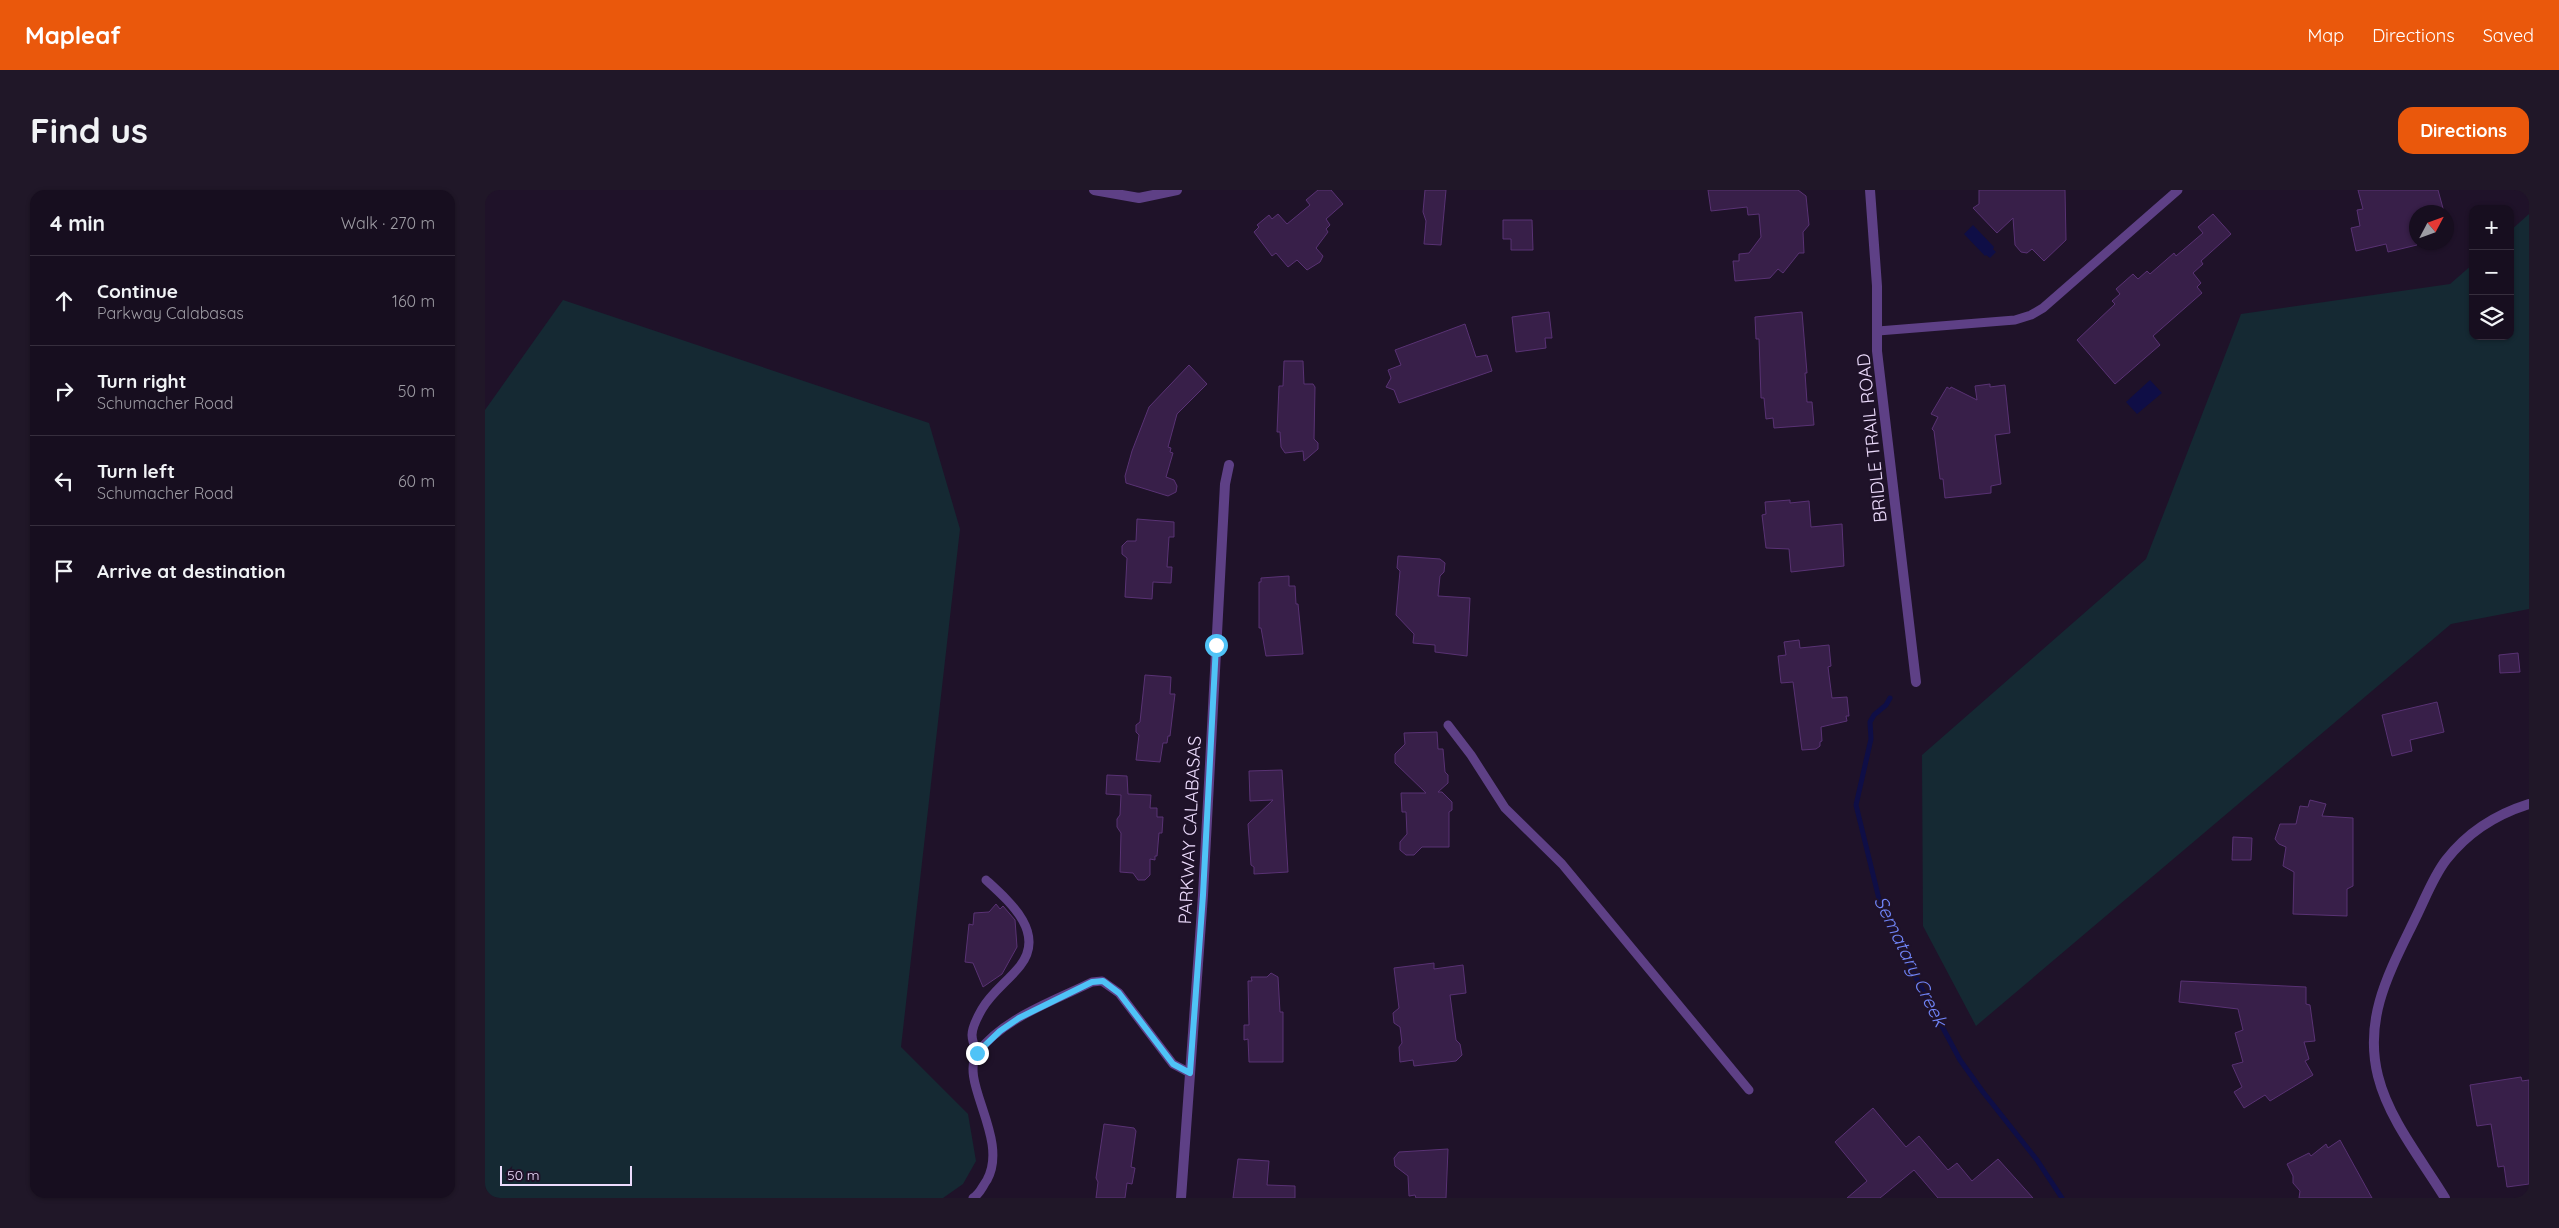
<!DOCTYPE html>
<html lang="en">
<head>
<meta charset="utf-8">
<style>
	body { margin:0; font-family:Quicksand,sans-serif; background:#201728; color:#f1f3f6 }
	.controls { position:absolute; right:15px; top:15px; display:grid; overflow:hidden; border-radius:10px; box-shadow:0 1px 4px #0004 }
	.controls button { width:45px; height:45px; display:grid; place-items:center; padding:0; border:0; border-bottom:1px solid #362e3d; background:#170e1f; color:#f1f3f6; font:25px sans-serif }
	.compass { position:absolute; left:1924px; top:15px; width:45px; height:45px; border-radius:50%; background:#170e1f; box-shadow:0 1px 4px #0004; rotate:49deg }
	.scale { position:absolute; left:15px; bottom:12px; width:132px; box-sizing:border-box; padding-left:5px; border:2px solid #eddcfd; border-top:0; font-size:14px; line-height:18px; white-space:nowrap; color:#eddcfd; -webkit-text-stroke:4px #1f1229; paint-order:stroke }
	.stop { position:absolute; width:15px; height:15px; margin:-11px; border:4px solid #4fc3f7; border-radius:50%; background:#fff }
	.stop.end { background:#4fc3f7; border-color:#fff; box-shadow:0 1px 5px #0008 }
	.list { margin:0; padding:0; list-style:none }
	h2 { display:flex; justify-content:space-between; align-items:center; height:65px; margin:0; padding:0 20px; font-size:21px }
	h2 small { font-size:16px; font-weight:400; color:#9e9ca4 }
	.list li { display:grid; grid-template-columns:32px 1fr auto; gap:15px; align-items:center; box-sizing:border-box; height:90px; padding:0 20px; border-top:1px solid #362e3d }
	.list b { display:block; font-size:19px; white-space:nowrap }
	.list p { margin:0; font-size:16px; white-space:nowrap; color:#9e9ca4 }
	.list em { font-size:16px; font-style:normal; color:#9e9ca4 }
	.icon { flex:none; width:28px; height:28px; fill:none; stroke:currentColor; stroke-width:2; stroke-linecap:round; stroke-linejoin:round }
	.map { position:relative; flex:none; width:2044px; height:1008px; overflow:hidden; border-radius:15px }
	header { display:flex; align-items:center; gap:30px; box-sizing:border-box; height:70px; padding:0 25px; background:#ea580c; color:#fff }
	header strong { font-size:24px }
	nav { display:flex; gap:28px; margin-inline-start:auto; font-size:18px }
	.intro { display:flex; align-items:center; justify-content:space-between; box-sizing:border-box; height:120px; padding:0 30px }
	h1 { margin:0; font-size:35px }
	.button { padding:12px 22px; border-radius:15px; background:#ea580c; color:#fff; font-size:18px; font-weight:700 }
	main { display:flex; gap:30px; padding:0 30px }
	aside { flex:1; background:#170e1f; border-radius:15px; box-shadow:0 1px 4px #0004 }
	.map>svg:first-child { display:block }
</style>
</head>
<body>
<header>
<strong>Mapleaf</strong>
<nav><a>Map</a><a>Directions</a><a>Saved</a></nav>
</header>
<div class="intro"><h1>Find us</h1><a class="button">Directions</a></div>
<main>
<aside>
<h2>4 min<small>Walk · 270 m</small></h2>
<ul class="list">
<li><svg class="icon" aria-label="ahead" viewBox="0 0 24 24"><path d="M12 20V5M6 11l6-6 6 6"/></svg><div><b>Continue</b><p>Parkway Calabasas</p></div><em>160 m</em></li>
<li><svg class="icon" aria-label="right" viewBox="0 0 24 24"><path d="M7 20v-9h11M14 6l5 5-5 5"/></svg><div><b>Turn right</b><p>Schumacher Road</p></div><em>50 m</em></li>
<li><svg class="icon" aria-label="left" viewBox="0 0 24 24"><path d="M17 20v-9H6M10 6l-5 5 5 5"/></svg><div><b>Turn left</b><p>Schumacher Road</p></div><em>60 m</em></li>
<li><svg class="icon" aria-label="arrive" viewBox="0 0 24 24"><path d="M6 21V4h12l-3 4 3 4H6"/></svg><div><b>Arrive at destination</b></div></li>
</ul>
</aside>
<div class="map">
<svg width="2044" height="1008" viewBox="0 0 2044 1008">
	<rect width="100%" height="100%" fill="#1f1229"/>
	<path fill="#152933" d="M 2044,24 L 2044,419 L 1966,434 L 1491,836 L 1438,736 L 1437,565 L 1661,369 L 1756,124 L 1965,94 L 1988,74 L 1988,146 L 2025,146 L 2025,41 Z
		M 78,110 L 444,233 L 475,339 L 416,857 L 483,924 L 491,971 L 478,994 L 458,1008 L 0,1008 L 0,220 Z"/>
	<path fill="#0f0e46" d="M 1488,35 L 1509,57 L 1508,59 L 1511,62 L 1505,68 L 1501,65 L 1500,66 L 1479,44 Z
		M 1665,190 L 1677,203 L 1652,224 L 1641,212 Z"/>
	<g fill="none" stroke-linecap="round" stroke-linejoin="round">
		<path stroke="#0f0e46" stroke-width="5" d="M 1405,508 L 1401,515 L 1389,525 L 1385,532 L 1386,549 L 1371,615 L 1395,713 L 1427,780 L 1475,870 L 1498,902 L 1552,970 L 1577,1008"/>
	</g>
	<path fill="#381f49" stroke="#593274" d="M 833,0 L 846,0 L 858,14 L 841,29 L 845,35 L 841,39 L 843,42 L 831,58 L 838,66 L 835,72 L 822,80 L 812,70 L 803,77 L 791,63 L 787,66 L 769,42 L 774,37 L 772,35 L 784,25 L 787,29 L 793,24 L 802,34 L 825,15 L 821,10 Z
		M 940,0 L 961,0 L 956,55 L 939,54 L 941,31 L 938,22 Z
		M 1223,0 L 1313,0 L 1321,6 L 1324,35 L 1318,42 L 1319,63 L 1314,63 L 1298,83 L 1293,79 L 1285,88 L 1250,91 L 1248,71 L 1254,71 L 1254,64 L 1264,63 L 1276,47 L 1274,24 L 1263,25 L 1262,17 L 1226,21 Z
		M 1494,0 L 1580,0 L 1581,50 L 1559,71 L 1547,59 L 1542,63 L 1536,62 L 1530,55 L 1528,28 L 1512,43 L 1488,18 L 1494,14 Z
		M 1873,0 L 1953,0 L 1959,22 L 1932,22 L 1932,55 L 1903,62 L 1901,54 L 1871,61 L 1866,38 L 1875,36 L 1872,20 L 1878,19 Z
		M 1728,24 L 1746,44 L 1716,71 L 1718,74 L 1708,83 L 1716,93 L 1712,97 L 1717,103 L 1668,146 L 1675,155 L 1630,194 L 1592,150 L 1630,114 L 1627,111 L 1635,104 L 1631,99 L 1648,84 L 1653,89 L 1662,81 L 1665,84 L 1689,63 L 1691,66 L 1718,43 L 1713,37 Z
		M 1018,30 L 1047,30 L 1048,60 L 1026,60 L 1026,49 L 1018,49 Z
		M 1064,122 L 1067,148 L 1060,148 L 1061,158 L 1031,162 L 1027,127 Z
		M 1317,122 L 1322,183 L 1320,183 L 1322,212 L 1327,212 L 1329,235 L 1289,238 L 1288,228 L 1281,229 L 1279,208 L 1276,208 L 1274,149 L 1271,149 L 1270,127 Z
		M 980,134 L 991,167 L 1002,165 L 1007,181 L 914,213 L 909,200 L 901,197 L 906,188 L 903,180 L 916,175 L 910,160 Z
		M 799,171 L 818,171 L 819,194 L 828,194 L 830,197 L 829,249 L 833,253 L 833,259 L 819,271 L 818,261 L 800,263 L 796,257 L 795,242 L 792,242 L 794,196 L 798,196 Z
		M 704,175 L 722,194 L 692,224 L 683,257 L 686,258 L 685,262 L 688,263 L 681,287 L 689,290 L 692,296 L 691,302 L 683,306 L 641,293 L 640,286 L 647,261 L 664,217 Z
		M 1505,194 L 1505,197 L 1520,195 L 1525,243 L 1510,245 L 1516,294 L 1506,296 L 1506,303 L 1460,308 L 1458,289 L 1455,289 L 1449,241 L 1447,239 L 1453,227 L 1446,224 L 1462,197 L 1465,199 L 1466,197 L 1492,210 L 1490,196 Z
		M 1305,310 L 1305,313 L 1324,311 L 1326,337 L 1357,334 L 1359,376 L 1306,382 L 1304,359 L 1281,358 L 1277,325 L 1281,324 L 1280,312 Z
		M 652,329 L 689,332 L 689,347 L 684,347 L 682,377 L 687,377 L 686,393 L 668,392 L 667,409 L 640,407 L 642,368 L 637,364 L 637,356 L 642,351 L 651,351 Z
		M 913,366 L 955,369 L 960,373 L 959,382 L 955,386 L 953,406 L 985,408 L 982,466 L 950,462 L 950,455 L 928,453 L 929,444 L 911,425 L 915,381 L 912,378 Z
		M 804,386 L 804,396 L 810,396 L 811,414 L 813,414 L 818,464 L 781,466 L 776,438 L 774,438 L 774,392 L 776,392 L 776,388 Z
		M 1314,450 L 1315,458 L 1344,455 L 1346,476 L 1343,477 L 1347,508 L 1362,507 L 1364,526 L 1361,526 L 1362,531 L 1336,537 L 1337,551 L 1335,552 L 1335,556 L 1331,559 L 1317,560 L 1308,492 L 1296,493 L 1293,466 L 1301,465 L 1299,452 Z
		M 2033,463 L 2035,482 L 2015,483 L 2014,465 Z
		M 660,485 L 686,487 L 685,504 L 690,504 L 685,546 L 683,546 L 682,553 L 678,553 L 675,572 L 651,570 L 654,545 L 651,542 L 651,535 L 655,532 Z
		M 1952,512 L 1959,542 L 1925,550 L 1927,561 L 1907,566 L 1897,525 Z
		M 952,542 L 953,559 L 958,559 L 960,582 L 963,585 L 963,593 L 953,602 L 957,602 L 967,612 L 967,620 L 964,622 L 964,657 L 937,657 L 929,665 L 921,665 L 915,660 L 915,652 L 922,644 L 921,622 L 917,622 L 916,603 L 941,603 L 910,573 L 910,564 L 920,554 L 919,543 Z
		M 797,580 L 803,682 L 769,684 L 769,677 L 766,675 L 763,634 L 788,610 L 765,611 L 764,581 Z
		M 622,585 L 642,586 L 643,604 L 666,605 L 665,618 L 672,618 L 672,627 L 678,627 L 677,643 L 674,643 L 672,666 L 670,666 L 670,670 L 665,669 L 665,685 L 660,690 L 653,690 L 648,683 L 635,682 L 636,643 L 632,637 L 632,629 L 635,625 L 636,605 L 621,604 Z
		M 1825,610 L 1841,614 L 1837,626 L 1868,628 L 1868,696 L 1862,699 L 1862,726 L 1808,724 L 1809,682 L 1798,676 L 1801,657 L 1794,654 L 1790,649 L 1795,634 L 1811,634 L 1815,616 L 1823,617 Z
		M 1748,647 L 1767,648 L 1766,670 L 1747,670 Z
		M 511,714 L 515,719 L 518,716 L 530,730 L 532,757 L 517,784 L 498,797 L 488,773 L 480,772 L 484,734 L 488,735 L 489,723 L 504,722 Z
		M 949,773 L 949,779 L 978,775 L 981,803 L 965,805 L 971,850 L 975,854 L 977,865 L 971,871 L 929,876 L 928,870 L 915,872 L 914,857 L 917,853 L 915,837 L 909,833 L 908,823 L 914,818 L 909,778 Z
		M 786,783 L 793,787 L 795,822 L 798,822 L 798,872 L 764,872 L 763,849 L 759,850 L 759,835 L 764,835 L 763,791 L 767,791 L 766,787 L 782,787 Z
		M 1696,791 L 1821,797 L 1821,814 L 1825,815 L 1830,851 L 1819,852 L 1824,869 L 1820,871 L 1828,885 L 1785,911 L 1780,905 L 1759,918 L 1749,902 L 1757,897 L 1747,875 L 1758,872 L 1750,843 L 1758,840 L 1753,819 L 1694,812 Z
		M 2036,887 L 2037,891 L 2044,890 L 2044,994 L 2022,997 L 2019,976 L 2013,977 L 2006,934 L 1992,936 L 1985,895 Z
		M 1388,918 L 1421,957 L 1434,946 L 1463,980 L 1472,973 L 1487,991 L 1513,969 L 1548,1008 L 1453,1008 L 1429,980 L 1395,1008 L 1362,1008 L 1382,991 L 1350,952 Z
		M 619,934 L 649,938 L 651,941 L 646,977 L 650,978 L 647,994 L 642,993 L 640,1008 L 611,1008 L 613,992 L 611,988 Z
		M 1855,950 L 1887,1008 L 1814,1008 L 1815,1001 L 1808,993 L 1808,986 L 1802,974 L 1824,963 L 1826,966 L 1841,954 L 1843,958 Z
		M 963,959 L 961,1008 L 931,1008 L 930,1005 L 924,1006 L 923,986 L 910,976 L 909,968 L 914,962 Z
		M 753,969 L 784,971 L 782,995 L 810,996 L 810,1008 L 748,1008 Z"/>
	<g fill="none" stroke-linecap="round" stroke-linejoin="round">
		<path stroke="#5e4086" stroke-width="9" d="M 1393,141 L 1530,130 L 1546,125 L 1558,118 L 1693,0
			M 963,535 L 986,565 L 1020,618 L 1077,674 L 1264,900
			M 492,863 C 490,858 487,850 487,845 C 487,837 493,826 497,819 C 506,803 523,791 535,776 C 561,743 525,712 501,690
			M 488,1008 C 495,1004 497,997 502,990 C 525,948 472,890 493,862 C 520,827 569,811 607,792 L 617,791 L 634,803 L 688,874 L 705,883"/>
		<path stroke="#5e4086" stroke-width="10" d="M 609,0 L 654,8 L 692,0
			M 1385,0 L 1392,96 L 1392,161 L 1431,492
			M 696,1008 L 718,705 L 740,294 L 744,275
			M 1960,1008 C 1937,970 1904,930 1893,886 C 1878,826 1906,779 1931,727 C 1940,709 1948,687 1961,670 C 1982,643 2012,624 2044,614"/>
	</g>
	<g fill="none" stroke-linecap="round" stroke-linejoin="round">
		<path stroke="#4fc3f7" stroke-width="6" d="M 492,863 L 515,841 L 534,828 L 607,792 L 618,791 L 634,803 L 688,874 L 705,883 L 718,705 L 731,455"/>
	</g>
	<g text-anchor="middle" stroke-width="4" stroke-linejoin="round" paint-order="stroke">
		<g font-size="18" fill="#eddcfd" stroke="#1f1229">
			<text transform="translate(1387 248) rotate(-96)" y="6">BRIDLE TRAIL ROAD</text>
			<text transform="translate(705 640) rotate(-87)" y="6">PARKWAY CALABASAS</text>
		</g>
		<g font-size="19" font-style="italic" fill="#7084f7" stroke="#1f1229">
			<text transform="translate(1426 771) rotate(64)" y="7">Sematary Creek</text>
		</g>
	</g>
</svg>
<div class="controls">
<button>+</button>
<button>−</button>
<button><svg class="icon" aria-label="layers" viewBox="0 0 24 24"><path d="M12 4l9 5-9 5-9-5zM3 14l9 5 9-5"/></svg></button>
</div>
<svg class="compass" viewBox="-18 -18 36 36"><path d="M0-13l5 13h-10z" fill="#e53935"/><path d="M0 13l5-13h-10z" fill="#9e9ca4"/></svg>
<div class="scale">50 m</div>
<div class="stop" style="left:731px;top:455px"></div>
<div class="stop end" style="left:492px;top:863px"></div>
</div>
</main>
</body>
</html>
